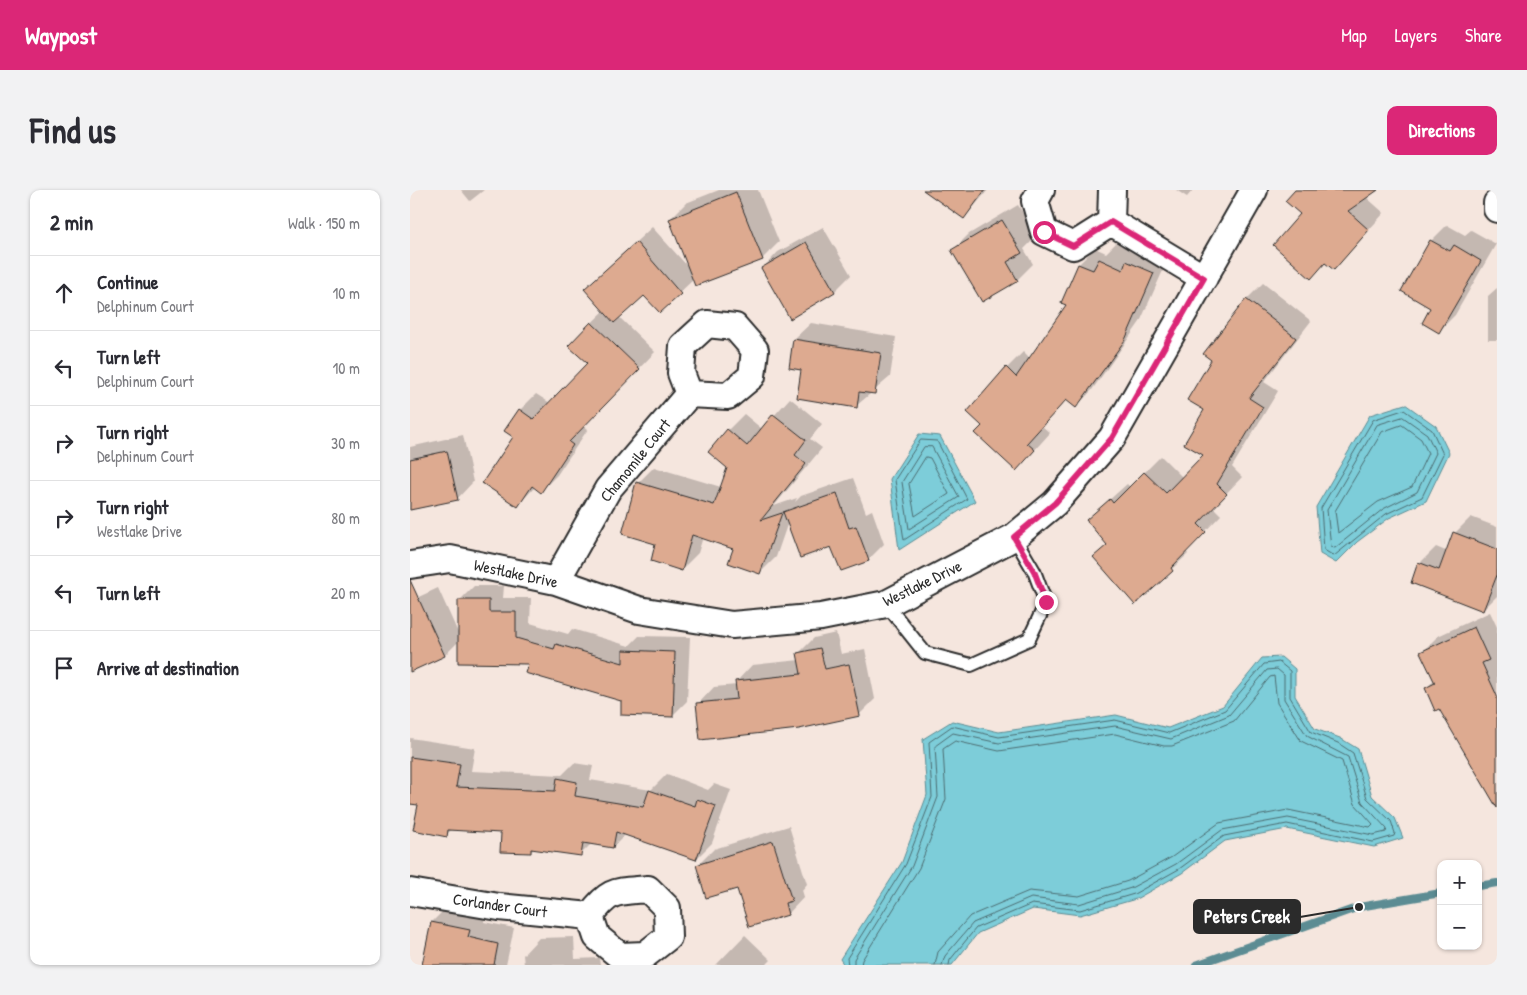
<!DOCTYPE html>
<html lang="en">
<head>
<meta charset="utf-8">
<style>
	body { margin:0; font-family:"Patrick Hand",sans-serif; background:#f2f2f3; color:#2b2b33 }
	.controls { position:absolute; right:15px; bottom:15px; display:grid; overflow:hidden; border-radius:10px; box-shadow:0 1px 4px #0004 }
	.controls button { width:45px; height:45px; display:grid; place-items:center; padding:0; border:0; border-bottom:1px solid #e1e1e2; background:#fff; color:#2b2b33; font:25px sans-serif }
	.stop { position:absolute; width:15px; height:15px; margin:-11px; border:4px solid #db2777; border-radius:50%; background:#fff }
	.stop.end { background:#db2777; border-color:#fff; box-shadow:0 1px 5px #0008 }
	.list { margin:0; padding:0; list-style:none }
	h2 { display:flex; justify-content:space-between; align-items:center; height:65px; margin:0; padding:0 20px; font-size:21px }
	h2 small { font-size:16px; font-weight:400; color:#7c7c81 }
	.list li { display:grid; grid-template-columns:32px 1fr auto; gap:15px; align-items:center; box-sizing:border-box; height:75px; padding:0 20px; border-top:1px solid #e1e1e2 }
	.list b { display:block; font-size:19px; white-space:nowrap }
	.list p { margin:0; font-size:16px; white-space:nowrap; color:#7c7c81 }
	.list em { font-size:16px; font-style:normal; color:#7c7c81 }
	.icon { flex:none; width:28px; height:28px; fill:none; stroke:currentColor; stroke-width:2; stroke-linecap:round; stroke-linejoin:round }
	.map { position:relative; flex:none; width:1087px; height:775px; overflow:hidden; border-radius:10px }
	header { display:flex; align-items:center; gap:30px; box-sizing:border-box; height:70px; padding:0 25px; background:#db2777; color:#fff }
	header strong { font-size:24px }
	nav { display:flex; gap:28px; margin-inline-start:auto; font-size:18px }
	.intro { display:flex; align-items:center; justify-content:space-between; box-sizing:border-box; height:120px; padding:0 30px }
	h1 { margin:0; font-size:35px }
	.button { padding:12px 22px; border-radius:10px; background:#db2777; color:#fff; font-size:18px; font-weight:700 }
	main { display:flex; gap:30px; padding:0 30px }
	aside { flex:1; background:#fff; border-radius:10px; box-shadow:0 1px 4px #0004 }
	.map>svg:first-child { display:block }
</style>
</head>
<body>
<header>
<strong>Waypost</strong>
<nav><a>Map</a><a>Layers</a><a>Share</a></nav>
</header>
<div class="intro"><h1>Find us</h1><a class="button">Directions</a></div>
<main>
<aside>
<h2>2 min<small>Walk · 150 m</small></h2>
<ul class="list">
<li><svg class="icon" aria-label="ahead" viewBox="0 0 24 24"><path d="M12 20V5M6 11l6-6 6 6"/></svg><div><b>Continue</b><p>Delphinum Court</p></div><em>10 m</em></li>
<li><svg class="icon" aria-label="left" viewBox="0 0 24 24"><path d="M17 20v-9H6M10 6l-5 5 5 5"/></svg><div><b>Turn left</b><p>Delphinum Court</p></div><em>10 m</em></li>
<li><svg class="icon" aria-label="right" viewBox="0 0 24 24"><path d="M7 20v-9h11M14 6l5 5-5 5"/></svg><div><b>Turn right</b><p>Delphinum Court</p></div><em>30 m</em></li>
<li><svg class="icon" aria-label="right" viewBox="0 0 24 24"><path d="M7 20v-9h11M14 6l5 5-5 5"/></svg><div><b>Turn right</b><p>Westlake Drive</p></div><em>80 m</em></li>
<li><svg class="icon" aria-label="left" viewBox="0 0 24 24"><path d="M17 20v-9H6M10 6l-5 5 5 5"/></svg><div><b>Turn left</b></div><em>20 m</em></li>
<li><svg class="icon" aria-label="arrive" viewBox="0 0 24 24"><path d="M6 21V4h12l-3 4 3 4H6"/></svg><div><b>Arrive at destination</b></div></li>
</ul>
</aside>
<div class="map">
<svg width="1087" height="775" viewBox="0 0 1087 775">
	<rect width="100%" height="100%" fill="#f5e6de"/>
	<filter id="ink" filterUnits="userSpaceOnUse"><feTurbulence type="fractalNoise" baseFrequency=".02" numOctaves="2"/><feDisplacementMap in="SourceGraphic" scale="10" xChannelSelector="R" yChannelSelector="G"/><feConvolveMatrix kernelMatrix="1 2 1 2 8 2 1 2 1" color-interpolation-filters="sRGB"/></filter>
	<g filter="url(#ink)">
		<path fill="#7dcdd9" stroke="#5c8c93" d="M 995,214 L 1026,236 L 1039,263 L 1016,311 L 979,328 L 947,352 L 926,373 L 910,364 L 906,317 L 960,225 Z
			M 509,244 L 530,246 L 565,311 L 489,360 L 480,289 Z
			M 871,467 L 885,479 L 885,506 L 905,539 L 930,548 L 948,559 L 962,606 L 985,628 L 993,648 L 964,657 L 877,639 L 815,651 L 772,683 L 726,709 L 670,725 L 623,719 L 568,743 L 542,775 L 434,775 L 430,769 L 492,672 L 517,605 L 513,549 L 542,531 L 589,542 L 706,525 L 758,538 L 813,516 L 852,468 Z"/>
		<path fill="#0003" d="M 51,0 L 74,0 L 60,11 Z
			M 309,0 L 348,0 L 369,52 L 352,69 L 286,95 L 284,89 L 250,121 L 234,104 L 209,127 L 245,162 L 174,236 L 178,239 L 147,285 L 131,301 L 125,297 L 108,315 L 105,246 L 110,220 L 126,204 L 140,213 L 178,173 L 159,155 L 195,120 L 175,99 L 242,37 L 280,79 L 260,29 L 276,13 Z
			M 515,0 L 578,0 L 554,28 Z
			M 766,0 L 783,0 L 777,7 Z
			M 886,0 L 966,0 L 956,7 L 974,23 L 924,79 L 916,72 L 901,87 Z
			M 608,15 L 627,46 L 614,59 L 623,74 L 607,90 L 543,60 L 559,44 Z
			M 1037,35 L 1055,45 L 1061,40 L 1086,54 L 1045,125 L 1029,141 L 1021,51 Z
			M 413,37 L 441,85 L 425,101 L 380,127 L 352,79 L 368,62 Z
			M 706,53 L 726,63 L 734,56 L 759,67 L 730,132 L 682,200 L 666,217 L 656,209 L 632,236 L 640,243 L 622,263 L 574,235 L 597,178 L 613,162 L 620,169 L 657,115 L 652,113 L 669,74 L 685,58 L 696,63 Z
			M 853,93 L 901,131 L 854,192 L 868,201 L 822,277 L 832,287 L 803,317 L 811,325 L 776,361 L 778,364 L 725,413 L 698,354 L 677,330 L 717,294 L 720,297 L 751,266 L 773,288 L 795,265 L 796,220 L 803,170 L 795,163 L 837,109 Z
			M 1087,98 L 1087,150 L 1078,150 L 1078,106 Z
			M 401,133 L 486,147 L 480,187 L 446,216 L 393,179 L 384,149 Z
			M 380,208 L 412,234 L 400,249 L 412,258 L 364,316 L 387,308 L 385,312 L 391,306 L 443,288 L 456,323 L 462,320 L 474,354 L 458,370 L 422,355 L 378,332 L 366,367 L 350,383 L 325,359 L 293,347 L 288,363 L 272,379 L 247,353 L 228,293 L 244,277 L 311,297 L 318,277 L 318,240 L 334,224 L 352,239 Z
			M 53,245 L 63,292 L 47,309 L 0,319 L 0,257 Z
			M 1061,327 L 1087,337 L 1087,406 L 1073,420 L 1010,373 L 1026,357 L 1038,362 L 1045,343 Z
			M 64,396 L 94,396 L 93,408 L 121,408 L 120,433 L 158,444 L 162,439 L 219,456 L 229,446 L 280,447 L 277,511 L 263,525 L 213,510 L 119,472 L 49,451 L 35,465 L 0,481 L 0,411 L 28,398 L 49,445 L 49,411 Z
			M 1080,422 L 1087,437 L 1087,591 L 1017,498 L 1024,490 L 1012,462 L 1028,446 Z
			M 426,443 L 431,464 L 455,459 L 465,509 L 449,525 L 288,514 L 304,497 L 327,495 L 326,492 L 342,475 L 390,470 L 388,464 L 404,448 Z
			M 0,548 L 65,558 L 61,581 L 152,585 L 164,573 L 183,576 L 180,590 L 241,600 L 257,584 L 298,600 L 304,594 L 321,600 L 302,653 L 286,669 L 216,644 L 203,657 L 182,653 L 170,665 L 124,658 L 121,662 L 92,642 L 42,639 L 36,645 L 10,614 L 0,613 Z
			M 379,636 L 397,694 L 392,700 L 394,707 L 378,724 L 340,735 L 328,697 L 288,675 L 304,659 Z
			M 38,716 L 75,724 L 74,732 L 104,738 L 96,775 L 13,775 L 22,732 Z
			M 335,745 L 361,770 L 356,775 L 306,775 Z
			M 164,747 L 165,769 L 189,768 L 190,775 L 114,775 L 113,765 L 129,748 Z"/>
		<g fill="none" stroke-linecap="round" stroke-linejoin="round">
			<path stroke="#4c6c71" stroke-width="1" d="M 994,220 L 1022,240 L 1033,264 L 1012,307 L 976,324 L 924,366 L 914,360 L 911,318 L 963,230 Z
				M 993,227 L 1017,244 L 1026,263 L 1007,302 L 973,319 L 925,358 L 921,357 L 917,320 L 967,235 Z
				M 992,235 L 1011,249 L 1018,263 L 1002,297 L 968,312 L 928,343 L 925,321 L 972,242 Z
				M 511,250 L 527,251 L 557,309 L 494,350 L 485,290 Z
				M 522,257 L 549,307 L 499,339 L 492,292 L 514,257 Z
				M 516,267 L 520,268 L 539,304 L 505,326 L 499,294 Z
				M 438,775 L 437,768 L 496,674 L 522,607 L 519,552 L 542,536 L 589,547 L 705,530 L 759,543 L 815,520 L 854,474 L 869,472 L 880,481 L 880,507 L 901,542 L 928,553 L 943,563 L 957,608 L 981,631 L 985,643 L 984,646 L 963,652 L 877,634 L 814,646 L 769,679 L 724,704 L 670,720 L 622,714 L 566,738 L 540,770 L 539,775
				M 444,775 L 444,769 L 502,676 L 528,607 L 525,556 L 543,543 L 589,553 L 705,536 L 761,549 L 819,525 L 857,480 L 867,479 L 874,485 L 874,509 L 897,546 L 938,567 L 952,612 L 977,639 L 976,642 L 963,645 L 878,628 L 812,640 L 766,674 L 721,698 L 669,714 L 621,708 L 563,733 L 535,766 L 532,775
				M 451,775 L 452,770 L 509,678 L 536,609 L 533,559 L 545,551 L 589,561 L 705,544 L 754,556 L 762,556 L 824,531 L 860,487 L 864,486 L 867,513 L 891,551 L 932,571 L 945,614 L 963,634 L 960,637 L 878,620 L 809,633 L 762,667 L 718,691 L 669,706 L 619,701 L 560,726 L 528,762 L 525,775"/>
			<path stroke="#5c8c93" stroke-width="8" d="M 1068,696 L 1087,693
				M 786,775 L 949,717 L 1031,703"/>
		</g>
		<path fill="#ddaa90" stroke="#2b2b2b" d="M 513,0 L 575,0 L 554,29 Z
			M 885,0 L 968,0 L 938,21 L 959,40 L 924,80 L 915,73 L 901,89 L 863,55 L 890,24 L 875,11 Z
			M 326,2 L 353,70 L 285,96 L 259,29 Z
			M 592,30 L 612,63 L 597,72 L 608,91 L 572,112 L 541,60 Z
			M 1020,50 L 1040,61 L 1044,55 L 1071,71 L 1029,143 L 1012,133 L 1020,118 L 991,101 Z
			M 226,52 L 271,104 L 250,123 L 234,106 L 204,133 L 174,99 Z
			M 396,52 L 425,102 L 380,129 L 351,78 Z
			M 689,69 L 713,80 L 716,71 L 744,83 L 715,150 L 666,218 L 656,210 L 617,253 L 625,260 L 606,281 L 565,243 L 572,236 L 557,222 L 596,177 L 606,187 L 656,115 L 651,113 L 668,74 L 683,80 Z
			M 836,109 L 886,148 L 839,208 L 853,217 L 807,294 L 817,304 L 788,334 L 796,342 L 761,378 L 763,381 L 725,415 L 683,367 L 697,355 L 676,330 L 700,309 L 703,313 L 734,282 L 756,303 L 793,265 L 774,254 L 794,220 L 777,210 L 801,170 L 793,164 Z
			M 181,132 L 230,179 L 159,252 L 163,255 L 131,303 L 122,296 L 108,317 L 72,293 L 103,247 L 94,241 L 109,219 L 123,229 L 177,173 L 158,156 Z
			M 383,149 L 471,163 L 465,204 L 449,202 L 447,218 L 387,208 L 391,180 L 379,178 Z
			M 363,224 L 396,250 L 385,265 L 396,274 L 351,330 L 372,323 L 350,384 L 318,373 L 323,359 L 282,345 L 272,381 L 241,371 L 245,354 L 212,344 L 226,292 L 304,315 L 317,278 L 298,262 L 317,239 L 337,256 Z
			M 37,261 L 48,310 L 0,320 L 0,269 Z
			M 427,303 L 439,338 L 446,336 L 459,371 L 431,381 L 421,357 L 390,368 L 373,322 Z
			M 1043,342 L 1087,359 L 1087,385 L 1073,421 L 1001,393 L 1008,372 L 1029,380 Z
			M 0,390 L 35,466 L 0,482 Z
			M 48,410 L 79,410 L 79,422 L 106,422 L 106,448 L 144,459 L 146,454 L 213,473 L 213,460 L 265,462 L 263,527 L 211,525 L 211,511 L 115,483 L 118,474 L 48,473 Z
			M 1064,437 L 1079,470 L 1072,473 L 1087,506 L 1087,618 L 1029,519 L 1025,521 L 1015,498 L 1025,493 L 1010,462 Z
			M 410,458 L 415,479 L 439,474 L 450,526 L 389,539 L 290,550 L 286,513 L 327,509 L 325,491 L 391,484 L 387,463 Z
			M 0,567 L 50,574 L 46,597 L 145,601 L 147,588 L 167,592 L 165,606 L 233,617 L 239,600 L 285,616 L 287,609 L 306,616 L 286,670 L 206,642 L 203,658 L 173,653 L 171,666 L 121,659 L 121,663 L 90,662 L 91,643 L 38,640 L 37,647 L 3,640 L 8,615 L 0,614 Z
			M 363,651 L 382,711 L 375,713 L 378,725 L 339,737 L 327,699 L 296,708 L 286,675 Z
			M 21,732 L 60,740 L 58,747 L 88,754 L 84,775 L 12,775 Z"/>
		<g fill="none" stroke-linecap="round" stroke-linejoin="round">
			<defs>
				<path id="service" d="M 476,414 L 515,463 L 561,475 L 619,449 L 636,413 L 624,381 L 604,347"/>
				<path id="minor" d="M 631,0 L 625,11 L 634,42 L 663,56 L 701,32
					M 1087,13 L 1087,19
					M 701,32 L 794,88
					M 701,32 L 702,0
					M 0,375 L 40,369 L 146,391 L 229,420 L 322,435 L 411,427 L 476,414 L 604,347 L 645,313 L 702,248 L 844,0
					M 146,391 L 198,299 L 279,204 L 318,206 L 342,186 L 345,160 L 325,137 L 297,134 L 273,156 L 271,183 L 279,204
					M 238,699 L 257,718 L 258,747 L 235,765 L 210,766 L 187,747 L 180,726 C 200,699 205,702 238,699 Z
					M 0,702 L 89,717 L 180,726"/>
			</defs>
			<use href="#service" stroke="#2b2b2b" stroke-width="16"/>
			<use href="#minor" stroke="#2b2b2b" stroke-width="30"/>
			<use href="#service" stroke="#fff" stroke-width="12"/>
			<use href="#minor" stroke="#fff" stroke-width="26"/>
		</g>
	</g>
	<g fill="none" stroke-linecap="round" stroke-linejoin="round" filter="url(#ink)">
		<path stroke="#db2777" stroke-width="6" d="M 634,42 L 663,56 L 701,32 L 794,88 L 702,248 L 645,313 L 604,347 L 624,381 L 636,412"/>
	</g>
	<g text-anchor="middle" stroke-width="4" stroke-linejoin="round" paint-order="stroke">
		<g font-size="16" fill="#2b2b2b" stroke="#fff">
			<text transform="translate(225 270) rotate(-51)" y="6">Chamomile Court</text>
			<text transform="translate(106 383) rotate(12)" y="6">Westlake Drive</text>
			<text transform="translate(512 393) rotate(-26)" y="6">Westlake Drive</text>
			<text transform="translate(90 715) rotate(8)" y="6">Corlander Court</text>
		</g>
	</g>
	<path fill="none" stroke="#2b2b2b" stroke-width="2" d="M949 717L890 727"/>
	<circle fill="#2b2b2b" stroke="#fff" stroke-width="2" cx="949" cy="717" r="5"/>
	<rect fill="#2b2b2b" stroke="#2b2b2b" stroke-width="2" x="784" y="710" width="106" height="33" rx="5"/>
	<g font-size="18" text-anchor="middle" font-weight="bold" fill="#fff">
		<text x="837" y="733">Peters Creek</text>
	</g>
</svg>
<div class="controls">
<button>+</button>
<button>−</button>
</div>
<div class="stop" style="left:634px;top:42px"></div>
<div class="stop end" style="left:636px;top:412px"></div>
</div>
</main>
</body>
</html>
